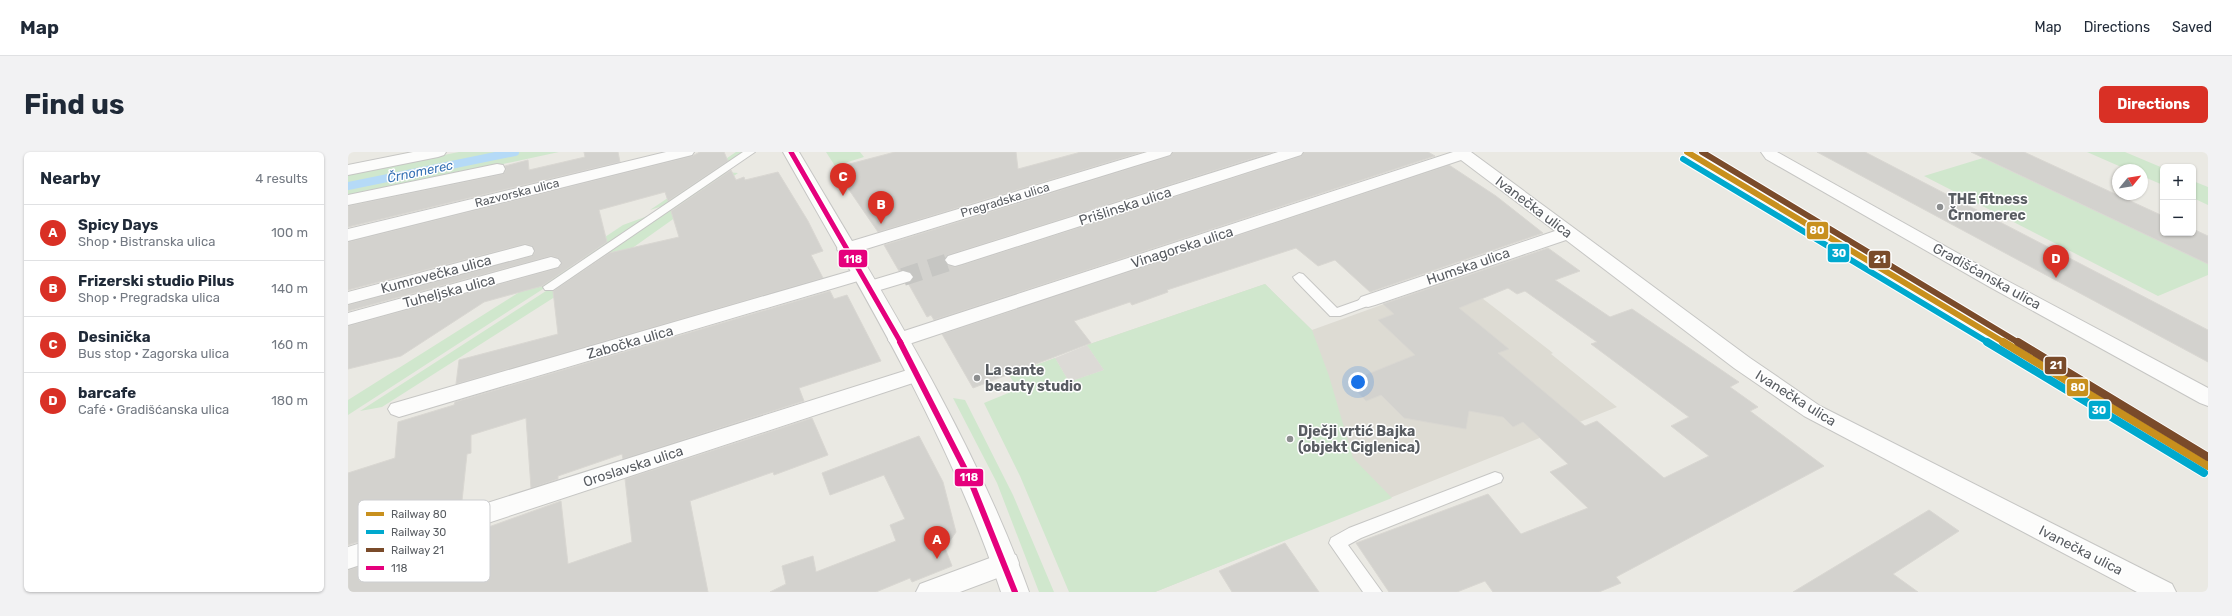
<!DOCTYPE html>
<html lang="en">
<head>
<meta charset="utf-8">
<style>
	body { margin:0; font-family:Rubik,sans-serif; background:#f2f2f3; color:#1f2937 }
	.controls { position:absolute; right:12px; top:12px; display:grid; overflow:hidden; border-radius:6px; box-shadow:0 1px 3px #0004 }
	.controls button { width:36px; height:36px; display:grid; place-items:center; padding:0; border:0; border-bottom:1px solid #e0e1e3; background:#fff; color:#1f2937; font:20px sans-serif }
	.compass { position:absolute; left:1764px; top:12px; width:36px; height:36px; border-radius:50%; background:#fff; box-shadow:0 1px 3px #0004; rotate:60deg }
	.you { position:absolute; left:1010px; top:230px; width:14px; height:14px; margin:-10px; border:3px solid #fff; border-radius:50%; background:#1a73e8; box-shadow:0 0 0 6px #1a73e833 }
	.badge { display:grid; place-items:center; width:26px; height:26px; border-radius:50%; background:#d93025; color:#fff; font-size:13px; font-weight:700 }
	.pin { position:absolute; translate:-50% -33px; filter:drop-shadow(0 1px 2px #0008) }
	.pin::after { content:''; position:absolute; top:21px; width:14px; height:12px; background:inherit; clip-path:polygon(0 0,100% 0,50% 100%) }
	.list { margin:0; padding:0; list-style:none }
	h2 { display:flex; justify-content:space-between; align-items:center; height:52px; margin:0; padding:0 16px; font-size:17px }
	h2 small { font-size:13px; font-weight:400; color:#747a83 }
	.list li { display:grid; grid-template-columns:26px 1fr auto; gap:12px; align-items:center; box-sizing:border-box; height:56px; padding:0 16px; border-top:1px solid #e0e1e3 }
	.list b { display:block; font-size:15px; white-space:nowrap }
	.list p { margin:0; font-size:13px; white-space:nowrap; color:#747a83 }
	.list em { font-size:13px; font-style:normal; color:#747a83 }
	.map { position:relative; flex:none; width:1860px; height:440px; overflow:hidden; border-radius:6px }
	header { display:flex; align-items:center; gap:24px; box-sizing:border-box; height:56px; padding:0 20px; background:#fff; border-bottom:1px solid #e0e1e3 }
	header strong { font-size:19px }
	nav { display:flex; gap:22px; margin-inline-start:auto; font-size:14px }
	.intro { display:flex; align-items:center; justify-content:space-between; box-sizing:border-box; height:96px; padding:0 24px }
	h1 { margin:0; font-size:28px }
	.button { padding:10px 18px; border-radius:6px; background:#d93025; color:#fff; font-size:14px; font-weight:700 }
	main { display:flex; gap:24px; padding:0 24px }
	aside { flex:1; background:#fff; border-radius:6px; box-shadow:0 1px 3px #0004 }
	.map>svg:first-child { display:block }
</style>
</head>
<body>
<header>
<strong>Map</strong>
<nav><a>Map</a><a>Directions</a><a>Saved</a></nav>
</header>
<div class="intro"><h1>Find us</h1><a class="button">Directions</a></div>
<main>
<aside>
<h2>Nearby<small>4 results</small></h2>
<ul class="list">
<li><span class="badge">A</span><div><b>Spicy Days</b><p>Shop · Bistranska ulica</p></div><em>100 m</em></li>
<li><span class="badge">B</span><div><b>Frizerski studio Pilus</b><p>Shop · Pregradska ulica</p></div><em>140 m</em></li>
<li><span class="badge">C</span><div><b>Desinička</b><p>Bus stop · Zagorska ulica</p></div><em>160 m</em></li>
<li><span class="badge">D</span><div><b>barcafe</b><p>Café · Gradišćanska ulica</p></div><em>180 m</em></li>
</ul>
</aside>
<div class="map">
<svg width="1860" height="440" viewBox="0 0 1860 440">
	<rect width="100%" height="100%" fill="#eae9e3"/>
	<path fill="#dcdad6" d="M 739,193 L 756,218 L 721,230 L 707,206 Z"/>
	<path fill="#dddbd3" d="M 1108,126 L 1205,201 L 1203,202 L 1269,255 L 807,440 L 768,440 L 667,231 L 661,223 L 707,206 L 721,230 L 756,218 L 739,193 L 917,132 L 964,178 Z"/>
	<path fill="#d0e7cd" d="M 111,0 L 211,0 L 0,45 L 0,22 Z
		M 388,0 L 398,0 L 318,53 L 302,58 Z
		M 478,0 L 512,0 L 516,5 L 487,14 Z
		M 1739,0 L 1777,0 L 1815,16 L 1815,33 L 1794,24 L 1794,18 L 1780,18 Z
		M 1635,6 L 1860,112 L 1860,123 L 1810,144 L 1576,24 Z
		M 378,20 L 390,21 L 283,97 L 260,103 L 256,102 Z
		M 1845,29 L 1860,35 L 1860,53 L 1845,46 Z
		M 305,62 L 237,106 L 218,111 L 275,73 Z
		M 226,113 L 195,137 L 0,263 L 0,248 L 205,119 Z
		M 229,119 L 246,120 L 34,255 L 12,259 Z
		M 917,132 L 964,178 L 981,224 L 1005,306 L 1044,346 L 807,440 L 721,440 L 672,324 L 636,251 L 670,237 L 661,223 L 707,206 L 721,230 L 756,218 L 739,193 Z
		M 605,246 L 617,248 L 665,343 L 706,440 L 691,440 L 649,331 Z"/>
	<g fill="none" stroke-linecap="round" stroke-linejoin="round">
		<path stroke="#b5daf7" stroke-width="8" d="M 0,34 L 167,0"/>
	</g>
	<path fill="#d3d2ce" stroke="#d9d7d2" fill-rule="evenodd" d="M 236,0 L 270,0 L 272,10 L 0,75 L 0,54 L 155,22 L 158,18 L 157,14 L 180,8 L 181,18 L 237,5 Z
		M 352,0 L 376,0 L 380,9 L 320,49 L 317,40 L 251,58 L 259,90 L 194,134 L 136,150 L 53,204 L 0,217 L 0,174 L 210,116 L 214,111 L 210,106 L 203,104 L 0,159 L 0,153 L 184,104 L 187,100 L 184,94 L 177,92 L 0,138 L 0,90 L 344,4 Z
		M 547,0 L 668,0 L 670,17 L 733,0 L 794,0 L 530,80 L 486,16 Z
		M 825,0 L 925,0 L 600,103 L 596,109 L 600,113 L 607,115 L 614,113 L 953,4 L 956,0 L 1080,0 L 1087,4 L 586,168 L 583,163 L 579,165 L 560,131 L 563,130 L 566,124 L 562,120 L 551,119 L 536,93 L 822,4 Z
		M 1469,0 L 1517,0 L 1860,178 L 1860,210 Z
		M 1623,0 L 1676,0 L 1815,64 L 1815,81 L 1845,81 L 1845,77 L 1860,84 L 1860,112 Z
		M 1101,13 L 1148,44 L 1195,81 L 1022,140 L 987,108 L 970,114 L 948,96 L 819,138 L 820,140 L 784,153 L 782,150 L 726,169 L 743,191 L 625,236 L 594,182 Z
		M 383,18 L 388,28 L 396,25 L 397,28 L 430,20 L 460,69 L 475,99 L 463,103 L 475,126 L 108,232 L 111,208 L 210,182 L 205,139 L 261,101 L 331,85 L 323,59 Z
		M 1200,96 L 1232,119 L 1207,128 L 1262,165 L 1284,157 L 1391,230 L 1382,235 L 1410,255 L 1402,259 L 1476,314 L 1268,425 L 1273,431 L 1251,440 L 1145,440 L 1137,429 L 1109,440 L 1041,440 L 1008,391 L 1140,342 L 1173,382 L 1240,356 L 1202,320 L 1220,312 L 1175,270 L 1165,275 L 1155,265 L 1121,259 L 1118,277 L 1056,266 L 1033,243 L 1018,249 L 1000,230 L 1067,203 L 1030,168 L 1046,162 L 1035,152 ZM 1160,136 L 1169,142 L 1177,139 L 1249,190 L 1243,192 L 1341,265 L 1323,274 L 1361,304 L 1316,326 L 1249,269 L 1237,274 L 1150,201 L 1161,197 L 1111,156 Z
		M 482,139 L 486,147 L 499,143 L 533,209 L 451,236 L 456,249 L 275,307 L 274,302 L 210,324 L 210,327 L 183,336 L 178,266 L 123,283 L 123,301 L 119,302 L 113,358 L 0,393 L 0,321 L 47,306 L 50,270 L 106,253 L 107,250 Z
		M 464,266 L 480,303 L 426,323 L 425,320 L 342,349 L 360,440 L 0,440 L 0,418 L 110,382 L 110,386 L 213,349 L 220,412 L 284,390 L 277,327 Z
		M 571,284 L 595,330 L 608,380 L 597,396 L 604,414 L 564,430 L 562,426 L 528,440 L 422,440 L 438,432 L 434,414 L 465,404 L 468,420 L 548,389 L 542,373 L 557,367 L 536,323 L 482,343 L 474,321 Z
		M 1581,358 L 1611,379 L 1545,422 L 1570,440 L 1445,440 Z
		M 937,391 L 971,440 L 884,440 L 871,419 Z"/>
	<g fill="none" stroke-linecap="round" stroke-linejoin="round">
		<path stroke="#c6c6c3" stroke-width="18" stroke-dasharray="18 10" stroke-linecap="butt" d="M 555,125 L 607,108"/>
		<defs>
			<path id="service" d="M 395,0 L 407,0 L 205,138 L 197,138 L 195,135 Z
				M 951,121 L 955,122 L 989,156 L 1020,145 L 1026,149 L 1025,152 L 992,164 L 982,164 L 947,128 L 945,125 Z
				M 1147,320 L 1153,322 L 1155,326 L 1153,330 L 1013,386 L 1000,393 L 1034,440 L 1015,440 L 981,391 L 983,386 L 1001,376 Z"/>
			<path id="minor" d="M 65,0 L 98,0 L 96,3 L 90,5 L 0,23 L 0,13 Z
				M 318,0 L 346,0 L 344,3 L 0,89 L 0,77 Z
				M 799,0 L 824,0 L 822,3 L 505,101 L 498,103 L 491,101 L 489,97 L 491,93 Z
				M 930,0 L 955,0 L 953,3 L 614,112 L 607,114 L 600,112 L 597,108 L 600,104 Z
				M 1105,0 L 1123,0 L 1402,206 L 1472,254 L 1824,432 L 1828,440 L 1789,440 L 1456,264 L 1386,216 L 1218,88 L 1027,153 L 1020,155 L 1013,153 L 1010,149 L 1013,145 L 1207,79 L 1113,8 L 558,193 L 551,195 L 544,193 L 540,188 L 544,183 Z
				M 1413,0 L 1429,0 L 1654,126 L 1860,236 L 1860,254 L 1852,251 L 1640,134 L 1418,7 Z
				M 149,12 L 155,13 L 157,17 L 155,21 L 0,53 L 0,43 Z
				M 177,93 L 184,95 L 186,99 L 184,103 L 0,152 L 0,140 Z
				M 203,105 L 210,107 L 213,111 L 210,115 L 0,173 L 0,161 Z
				M 513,116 L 520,118 L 523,122 L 520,126 L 51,265 L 43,262 L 40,257 L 43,252 Z
				M 555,119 L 562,121 L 565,125 L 562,129 L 522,141 L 515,139 L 512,135 L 515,131 Z
				M 569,215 L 577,217 L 580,222 L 577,227 L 0,417 L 0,395 Z
				M 658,400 L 668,403 L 671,411 L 668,419 L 612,440 L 568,440 L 572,432 Z"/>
			<path id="tertiary" d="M 435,0 L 451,0 C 535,142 625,284 681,440 L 653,440 C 602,284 515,142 435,0 Z"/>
		</defs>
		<use href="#service" stroke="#c6c6c4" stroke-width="2"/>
		<use href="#minor" stroke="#c6c6c4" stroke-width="2"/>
		<use href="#tertiary" stroke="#c6c6c4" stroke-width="2"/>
		<use href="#service" fill="#fcfcfb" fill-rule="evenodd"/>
		<use href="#minor" fill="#fcfcfb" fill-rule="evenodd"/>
		<use href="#tertiary" fill="#fcfcfb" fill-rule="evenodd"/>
		<defs>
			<path id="bus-1-far1" d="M 443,0 L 553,191"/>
			<path id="bus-1" d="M 552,190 L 621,325 L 667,440"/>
		</defs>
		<use href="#bus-1-far1" stroke="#fff" stroke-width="8"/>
		<use href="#bus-1" stroke="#fff" stroke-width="10"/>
		<use href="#bus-1-far1" stroke="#e5007d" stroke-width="5"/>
		<use href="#bus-1" stroke="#e5007d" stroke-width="6"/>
		<defs>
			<path id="rail-1-far1" d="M 1339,0 L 1657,191"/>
			<path id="rail-1" d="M 1655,190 L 1860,314"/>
			<path id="rail-2-far1" d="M 1335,7 L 1641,191"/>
			<path id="rail-2" d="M 1639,190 L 1856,321"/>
			<path id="rail-3-far1" d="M 1354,0 L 1671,191"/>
			<path id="rail-3" d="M 1670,190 L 1860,305"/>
		</defs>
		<use href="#rail-1-far1" stroke="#fff" stroke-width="8"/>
		<use href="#rail-1" stroke="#fff" stroke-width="10"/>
		<use href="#rail-2-far1" stroke="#fff" stroke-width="8"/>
		<use href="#rail-2" stroke="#fff" stroke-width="10"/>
		<use href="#rail-3-far1" stroke="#fff" stroke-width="8"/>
		<use href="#rail-3" stroke="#fff" stroke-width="10"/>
		<use href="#rail-1-far1" stroke="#c8901d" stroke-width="6"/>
		<use href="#rail-1" stroke="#c8901d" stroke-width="8"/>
		<use href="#rail-2-far1" stroke="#00a9ce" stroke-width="6"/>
		<use href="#rail-2" stroke="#00a9ce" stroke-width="8"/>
		<use href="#rail-3-far1" stroke="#7a4b2a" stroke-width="6"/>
		<use href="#rail-3" stroke="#7a4b2a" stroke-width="8"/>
	</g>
	<g fill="#8c8e8f" stroke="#fff" stroke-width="1.5">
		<circle cx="1592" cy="55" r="4"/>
		<circle cx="629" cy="226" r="4"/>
		<circle cx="942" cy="287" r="4"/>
	</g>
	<g text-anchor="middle" stroke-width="3" stroke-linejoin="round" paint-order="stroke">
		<g font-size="12" fill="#595d62" stroke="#fff">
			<text transform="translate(169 41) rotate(-14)" y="4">Razvorska ulica</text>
			<text transform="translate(657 48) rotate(-17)" y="4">Pregradska ulica</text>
		</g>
		<g font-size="13" font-style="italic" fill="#3874b5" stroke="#fff">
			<text transform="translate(72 19) rotate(-12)" y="5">Črnomerec</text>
		</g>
		<g font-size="14" font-weight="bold" fill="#595d62" stroke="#fff" text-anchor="start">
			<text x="1600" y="52">THE fitness<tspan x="1600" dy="16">Črnomerec</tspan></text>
			<text x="637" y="223">La sante<tspan x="637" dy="16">beauty studio</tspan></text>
			<text x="950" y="284">Dječji vrtić Bajka<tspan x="950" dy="16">(objekt Ciglenica)</tspan></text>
		</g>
		<g font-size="14" fill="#595d62" stroke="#fff">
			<text transform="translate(777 54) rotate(-18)" y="5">Prišlinska ulica</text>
			<text transform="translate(1186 55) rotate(37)" y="5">Ivanečka ulica</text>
			<text transform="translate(834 95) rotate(-18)" y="5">Vinagorska ulica</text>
			<text transform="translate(1120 114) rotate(-19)" y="5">Humska ulica</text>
			<text transform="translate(88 122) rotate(-15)" y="5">Kumrovečka ulica</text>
			<text transform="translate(1639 124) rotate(29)" y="5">Gradišćanska ulica</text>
			<text transform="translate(101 139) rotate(-15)" y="5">Tuheljska ulica</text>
			<text transform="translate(282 190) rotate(-16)" y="5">Zabočka ulica</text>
			<text transform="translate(1448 246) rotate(32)" y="5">Ivanečka ulica</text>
			<text transform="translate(285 314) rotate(-18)" y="5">Oroslavska ulica</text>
			<text transform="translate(1733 398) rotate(27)" y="5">Ivanečka ulica</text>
		</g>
	</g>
	<rect x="10" y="348" width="132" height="82" rx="6" fill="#fff" stroke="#cdced0" stroke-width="1"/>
	<rect x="18" y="360" width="18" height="4" fill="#c8901d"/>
	<rect x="18" y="378" width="18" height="4" fill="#00a9ce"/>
	<rect x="18" y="396" width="18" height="4" fill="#7a4b2a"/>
	<rect x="18" y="414" width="18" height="4" fill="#e5007d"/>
	<g font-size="11" fill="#595d62">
		<text x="43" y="366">Railway 80</text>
		<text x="43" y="384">Railway 30</text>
		<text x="43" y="402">Railway 21</text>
		<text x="43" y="420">118</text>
	</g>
	<g stroke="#fff" stroke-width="1.5">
		<rect x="1458" y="69" width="23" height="19" rx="4" fill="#c8901d"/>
		<rect x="1479" y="91" width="23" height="20" rx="4" fill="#00a9ce"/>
		<rect x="490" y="97" width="30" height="19" rx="4" fill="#e5007d"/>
		<rect x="1520" y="98" width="23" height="19" rx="4" fill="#7a4b2a"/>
		<rect x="1696" y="204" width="23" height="19" rx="4" fill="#7a4b2a"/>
		<rect x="1718" y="226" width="23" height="19" rx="4" fill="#c8901d"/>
		<rect x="1740" y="248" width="23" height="20" rx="4" fill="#00a9ce"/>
		<rect x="606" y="316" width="30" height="19" rx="4" fill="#e5007d"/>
	</g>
	<g font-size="11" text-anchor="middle" font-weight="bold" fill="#fff">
		<text x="1469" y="82">80</text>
		<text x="1491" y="105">30</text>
		<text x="505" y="111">118</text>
		<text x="1532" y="111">21</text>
		<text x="1708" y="217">21</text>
		<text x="1730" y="239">80</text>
		<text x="1751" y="262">30</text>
		<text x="621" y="329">118</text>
	</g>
</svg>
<div class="controls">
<button>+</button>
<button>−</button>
</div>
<svg class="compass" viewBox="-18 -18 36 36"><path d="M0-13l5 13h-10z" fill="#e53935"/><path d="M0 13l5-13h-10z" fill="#747a83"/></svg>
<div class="you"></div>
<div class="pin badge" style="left:589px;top:407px">A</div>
<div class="pin badge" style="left:533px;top:72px">B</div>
<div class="pin badge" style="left:495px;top:44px">C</div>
<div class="pin badge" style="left:1708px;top:126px">D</div>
</div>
</main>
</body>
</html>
